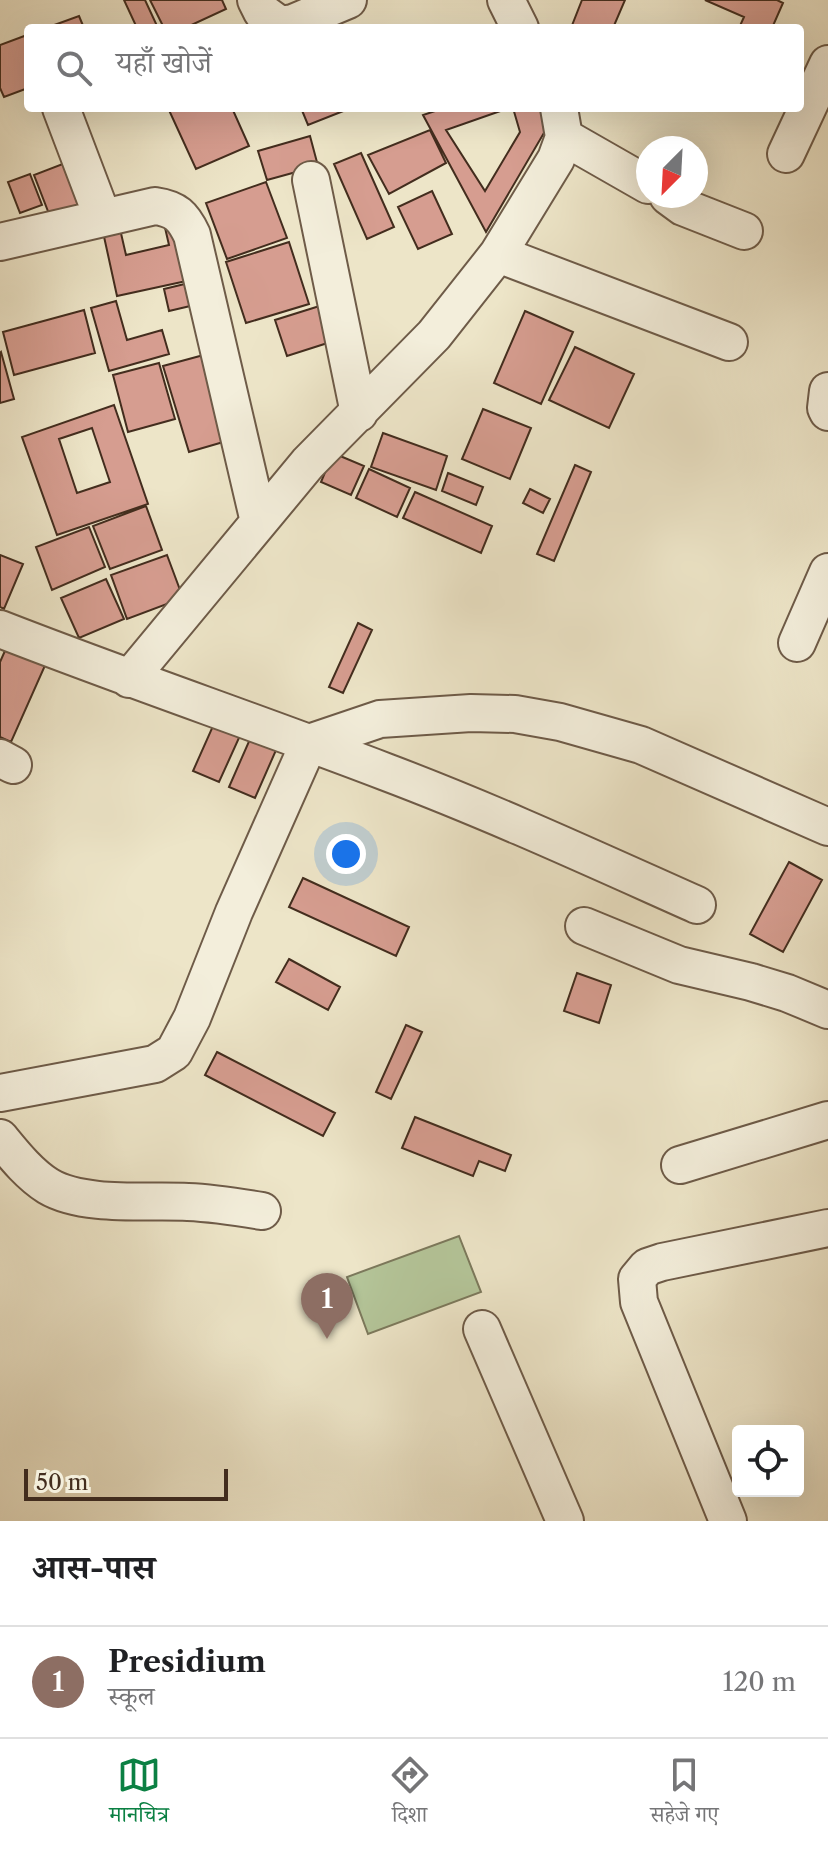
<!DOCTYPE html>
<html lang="hi">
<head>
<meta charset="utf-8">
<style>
	body { margin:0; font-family:"Libre Caslon Text","Noto Serif Devanagari",serif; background:#f2f2f2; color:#202124 }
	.controls { position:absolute; right:24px; bottom:24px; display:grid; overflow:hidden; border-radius:8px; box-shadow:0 8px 32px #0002 }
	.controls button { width:72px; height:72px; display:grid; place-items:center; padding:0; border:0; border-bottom:2px solid #e0e0e0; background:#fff; color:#202124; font:40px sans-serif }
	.compass { position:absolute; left:636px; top:136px; width:72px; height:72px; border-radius:50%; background:#fff; box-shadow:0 8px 32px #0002; rotate:204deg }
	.scale { position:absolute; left:24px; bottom:20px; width:204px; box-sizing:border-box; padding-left:8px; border:4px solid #432d1e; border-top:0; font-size:22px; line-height:28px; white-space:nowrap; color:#432d1e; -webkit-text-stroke:6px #f3eedb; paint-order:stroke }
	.you { position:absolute; left:346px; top:854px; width:28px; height:28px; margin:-20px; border:6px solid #fff; border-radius:50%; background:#1a73e8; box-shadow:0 0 0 12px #1a73e833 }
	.badge { display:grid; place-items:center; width:52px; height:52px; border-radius:50%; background:#0b8043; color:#fff; font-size:26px; font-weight:700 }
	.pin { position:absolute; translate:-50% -66px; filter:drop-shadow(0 2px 4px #0008) }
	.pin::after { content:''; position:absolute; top:42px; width:28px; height:24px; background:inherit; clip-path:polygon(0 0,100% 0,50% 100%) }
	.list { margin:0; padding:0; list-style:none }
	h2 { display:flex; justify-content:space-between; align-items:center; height:104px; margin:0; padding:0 32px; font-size:34px }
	h2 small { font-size:26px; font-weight:400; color:#757577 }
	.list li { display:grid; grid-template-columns:52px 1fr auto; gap:24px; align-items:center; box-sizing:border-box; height:112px; padding:0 32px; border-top:2px solid #e0e0e0 }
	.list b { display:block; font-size:30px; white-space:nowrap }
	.list p { margin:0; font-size:26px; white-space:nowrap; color:#757577 }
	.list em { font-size:26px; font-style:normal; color:#757577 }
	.icon { flex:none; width:44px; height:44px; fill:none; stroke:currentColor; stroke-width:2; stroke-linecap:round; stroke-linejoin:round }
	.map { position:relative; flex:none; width:828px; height:1521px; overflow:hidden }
	.search { position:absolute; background:#fff; box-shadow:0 8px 32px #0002; left:24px; right:24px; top:24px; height:88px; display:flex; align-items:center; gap:20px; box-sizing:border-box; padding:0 28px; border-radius:8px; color:#757577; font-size:30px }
	.sheet { height:216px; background:#fff }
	nav { display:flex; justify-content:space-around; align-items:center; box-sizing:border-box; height:112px; border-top:2px solid #e0e0e0; background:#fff; font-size:22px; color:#757577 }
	nav a { display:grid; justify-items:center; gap:4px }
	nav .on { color:#0b8043 }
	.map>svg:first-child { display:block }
</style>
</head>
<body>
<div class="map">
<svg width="828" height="1521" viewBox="0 0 828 1521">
	<rect width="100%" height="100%" fill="#ede5c8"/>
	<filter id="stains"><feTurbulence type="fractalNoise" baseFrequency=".0025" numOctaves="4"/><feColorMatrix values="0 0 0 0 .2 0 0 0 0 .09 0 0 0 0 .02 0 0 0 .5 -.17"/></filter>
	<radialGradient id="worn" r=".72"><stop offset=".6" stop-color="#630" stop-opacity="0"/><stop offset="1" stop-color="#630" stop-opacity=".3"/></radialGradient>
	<path fill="#b4c599" stroke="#7c795c" stroke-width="2" d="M 459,1236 L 481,1292 L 368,1334 L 347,1277 Z"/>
	<path fill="#d69d90" stroke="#432d1e" stroke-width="2" fill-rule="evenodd" d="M 124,0 L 145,0 L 158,28 L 137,28 Z
		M 150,0 L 222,0 L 226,9 L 185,28 L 164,28 Z
		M 582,0 L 625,0 L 613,28 L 571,28 Z
		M 705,0 L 777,0 L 783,3 L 772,28 L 739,28 L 744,17 Z
		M 79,16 L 84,28 L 46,28 Z
		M 27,35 L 28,88 L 4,97 L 0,88 L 0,45 Z
		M 168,108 L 232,108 L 249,146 L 196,169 Z
		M 301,108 L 351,108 L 308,125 Z
		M 444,108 L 509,108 L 446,130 L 485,191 L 520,132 L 513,108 L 539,108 L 548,126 L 486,232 L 423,115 Z
		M 430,130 L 446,163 L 389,194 L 368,155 Z
		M 310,136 L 318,166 L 267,180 L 258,151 Z
		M 361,153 L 394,227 L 367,239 L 334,164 Z
		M 73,160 L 90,204 L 51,219 L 34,175 Z
		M 30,174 L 42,205 L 20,213 L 8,182 Z
		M 266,182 L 287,238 L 227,259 L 206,203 Z
		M 432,191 L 452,234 L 418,249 L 398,207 Z
		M 176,216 L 191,280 L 117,296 L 103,232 L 120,229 L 126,255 L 169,245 L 163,219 Z
		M 289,242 L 309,304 L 246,323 L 226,262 Z
		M 197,281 L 203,303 L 169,311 L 164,289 Z
		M 116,301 L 127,340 L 162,330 L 169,354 L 109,371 L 91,308 Z
		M 329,303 L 340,339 L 287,356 L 275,320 Z
		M 84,310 L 95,353 L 14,375 L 3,332 Z
		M 525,311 L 573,332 L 541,404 L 494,383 Z
		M 575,347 L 634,374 L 609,428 L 549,400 Z
		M 1,352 L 14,399 L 0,403 L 0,353 Z
		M 211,353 L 237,438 L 189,452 L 163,366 Z
		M 159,363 L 175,419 L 128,432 L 113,375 Z
		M 114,405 L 148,504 L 57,535 L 22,437 ZM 92,428 L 110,482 L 77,493 L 59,439 Z
		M 483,409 L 531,428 L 510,479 L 462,459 Z
		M 383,433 L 447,456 L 436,490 L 371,467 Z
		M 333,453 L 364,466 L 351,495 L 321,482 Z
		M 575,465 L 591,472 L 554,561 L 537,554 Z
		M 369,469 L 410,488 L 397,517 L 356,498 Z
		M 448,473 L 483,487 L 476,505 L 442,491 Z
		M 530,489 L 550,499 L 543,513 L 523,503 Z
		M 415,492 L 492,526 L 481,553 L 403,518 Z
		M 146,506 L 162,550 L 110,569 L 93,526 Z
		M 89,527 L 105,567 L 52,590 L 36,547 Z
		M 0,555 L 23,564 L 4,609 L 0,607 Z
		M 167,555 L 183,598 L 127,619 L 111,575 Z
		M 106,579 L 124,619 L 79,638 L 61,598 Z
		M 358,623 L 372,630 L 343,693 L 329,687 Z
		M 8,644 L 47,661 L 11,742 L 0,737 L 0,662 Z
		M 217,717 L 243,729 L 219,782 L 193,771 Z
		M 254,730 L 280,741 L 255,798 L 229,787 Z
		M 789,862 L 822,880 L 783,952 L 750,934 Z
		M 303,878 L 409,927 L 396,956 L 289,907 Z
		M 289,959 L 340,987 L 328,1010 L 276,982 Z
		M 577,973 L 611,985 L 599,1023 L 564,1011 Z
		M 406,1025 L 422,1032 L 391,1099 L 376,1092 Z
		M 217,1052 L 335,1113 L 323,1136 L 205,1075 Z
		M 415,1117 L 511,1155 L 505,1171 L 479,1161 L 473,1176 L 402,1148 Z"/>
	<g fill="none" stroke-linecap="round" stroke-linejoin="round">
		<defs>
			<path id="minor" d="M 256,0 L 262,12 L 280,25 L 293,23 L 348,0
				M 506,0 L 520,28
				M 61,108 L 102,216
				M 564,137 L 648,185
				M 786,154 L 828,64
				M 311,180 L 359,413
				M 668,196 L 683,207 L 744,231
				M 0,242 L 155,206 C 176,209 183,216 192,235 L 259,522
				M 498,254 L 729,342
				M 828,391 L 826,408 L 828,412
				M 0,629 C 128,679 258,723 386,772 C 492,812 594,859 697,905
				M 797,643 L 828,572
				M 129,679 L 308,463 L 434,335 L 498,254 L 556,159 L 564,137 L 559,108
				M 0,758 L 13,765
				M 584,926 L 679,965 L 751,982 L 787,993 L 828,1010
				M 0,1093 L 155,1064 L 174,1052 L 192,1018 L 234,912 L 309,743 L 380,719 L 471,713 L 515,714 L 560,722 L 641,745 L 828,827
				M 0,1138 C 14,1155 29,1174 48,1186 C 83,1207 148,1200 188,1202 C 213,1203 238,1207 262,1211
				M 680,1165 L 828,1120
				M 482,1329 L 565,1521
				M 728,1521 L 639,1302 L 637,1279 L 647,1267 L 662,1262 L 828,1228"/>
		</defs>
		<use href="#minor" stroke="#6e5b48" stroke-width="40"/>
		<use href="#minor" stroke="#f3eedb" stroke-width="36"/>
	</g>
	<rect width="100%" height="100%" filter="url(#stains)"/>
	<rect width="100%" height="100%" fill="url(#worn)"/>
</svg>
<div class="controls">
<button><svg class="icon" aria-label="locate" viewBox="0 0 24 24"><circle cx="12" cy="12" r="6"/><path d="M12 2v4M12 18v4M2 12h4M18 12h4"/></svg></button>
</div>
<svg class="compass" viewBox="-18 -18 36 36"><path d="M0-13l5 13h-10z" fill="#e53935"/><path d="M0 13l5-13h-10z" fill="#757577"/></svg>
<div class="scale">50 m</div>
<div class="you"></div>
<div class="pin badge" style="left:327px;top:1339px;background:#8d6e63">1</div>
<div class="search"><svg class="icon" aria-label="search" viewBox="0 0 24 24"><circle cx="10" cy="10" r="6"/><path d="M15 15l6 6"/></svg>यहाँ खोजें</div>
</div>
<section class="sheet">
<h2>आस-पास<small></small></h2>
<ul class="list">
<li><span class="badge" style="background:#8d6e63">1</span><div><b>Presidium</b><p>स्कूल</p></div><em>120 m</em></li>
</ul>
</section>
<nav>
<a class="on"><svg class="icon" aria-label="map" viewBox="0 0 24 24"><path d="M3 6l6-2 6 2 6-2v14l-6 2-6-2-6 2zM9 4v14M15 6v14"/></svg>मानचित्र</a>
<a><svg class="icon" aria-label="directions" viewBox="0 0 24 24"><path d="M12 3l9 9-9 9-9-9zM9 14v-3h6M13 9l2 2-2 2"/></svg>दिशा</a>
<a><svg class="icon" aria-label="saved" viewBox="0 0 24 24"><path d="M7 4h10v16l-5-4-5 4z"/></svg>सहेजे गए</a>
</nav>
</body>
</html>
